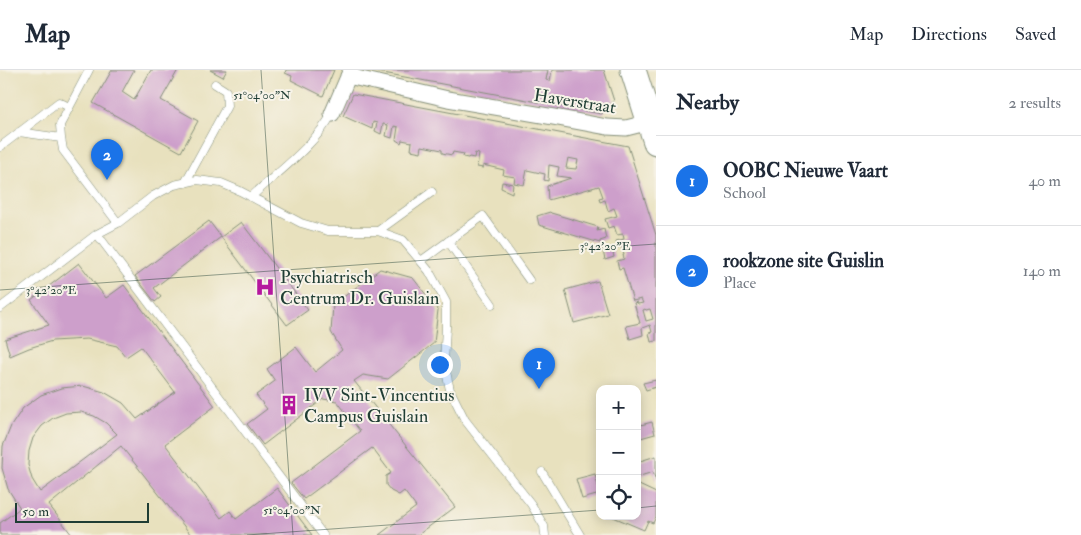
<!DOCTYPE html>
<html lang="en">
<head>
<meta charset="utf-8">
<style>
	body { margin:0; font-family:"IM FELL Double Pica",serif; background:#f6f6f7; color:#1f2937 }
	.controls { position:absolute; right:15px; bottom:15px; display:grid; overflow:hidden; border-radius:10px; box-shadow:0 2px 12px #0003 }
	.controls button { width:45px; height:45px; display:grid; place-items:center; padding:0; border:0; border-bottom:1px solid #e0e1e3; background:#fff; color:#1f2937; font:25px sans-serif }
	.scale { position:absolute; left:15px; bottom:12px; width:134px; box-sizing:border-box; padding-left:5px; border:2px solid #1f3d34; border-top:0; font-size:14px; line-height:18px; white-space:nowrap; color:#1f3d34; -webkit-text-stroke:4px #f7f3e8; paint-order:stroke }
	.you { position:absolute; left:439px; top:294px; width:18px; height:18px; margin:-12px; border:4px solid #fff; border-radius:50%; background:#1a73e8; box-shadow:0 0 0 8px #1a73e833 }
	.badge { display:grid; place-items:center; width:32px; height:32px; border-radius:50%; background:#1a73e8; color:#fff; font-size:16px; font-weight:700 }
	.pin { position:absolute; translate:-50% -41px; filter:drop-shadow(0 1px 2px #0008) }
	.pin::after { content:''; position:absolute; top:26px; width:18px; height:15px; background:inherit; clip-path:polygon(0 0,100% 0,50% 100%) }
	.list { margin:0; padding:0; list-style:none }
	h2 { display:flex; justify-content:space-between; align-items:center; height:65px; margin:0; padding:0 20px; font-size:21px }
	h2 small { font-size:16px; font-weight:400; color:#747a83 }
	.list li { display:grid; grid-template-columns:32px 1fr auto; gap:15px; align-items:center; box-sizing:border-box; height:90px; padding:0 20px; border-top:1px solid #e0e1e3 }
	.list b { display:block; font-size:19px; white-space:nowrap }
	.list p { margin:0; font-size:16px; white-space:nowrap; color:#747a83 }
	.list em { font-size:16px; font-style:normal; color:#747a83 }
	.icon { flex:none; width:28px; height:28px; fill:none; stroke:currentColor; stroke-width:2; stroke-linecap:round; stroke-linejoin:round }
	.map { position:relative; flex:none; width:656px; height:465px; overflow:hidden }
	header { display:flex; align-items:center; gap:30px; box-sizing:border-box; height:70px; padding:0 25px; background:#fff; border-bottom:1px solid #e0e1e3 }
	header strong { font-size:24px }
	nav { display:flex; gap:28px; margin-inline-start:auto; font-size:18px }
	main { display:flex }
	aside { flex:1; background:#fff }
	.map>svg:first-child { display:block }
</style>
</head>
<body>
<header>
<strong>Map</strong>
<nav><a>Map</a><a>Directions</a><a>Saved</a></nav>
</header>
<main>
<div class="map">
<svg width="656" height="465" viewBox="0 0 656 465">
	<rect width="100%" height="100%" fill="#f7f3e8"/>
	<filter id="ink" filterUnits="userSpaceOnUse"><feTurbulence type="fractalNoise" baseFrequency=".02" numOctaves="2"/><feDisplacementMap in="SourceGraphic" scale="10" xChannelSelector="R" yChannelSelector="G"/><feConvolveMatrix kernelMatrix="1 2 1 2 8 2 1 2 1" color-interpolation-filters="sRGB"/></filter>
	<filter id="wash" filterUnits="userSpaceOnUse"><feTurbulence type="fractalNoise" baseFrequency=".0096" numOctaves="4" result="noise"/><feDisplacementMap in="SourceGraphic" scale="20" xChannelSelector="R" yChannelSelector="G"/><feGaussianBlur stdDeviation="1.12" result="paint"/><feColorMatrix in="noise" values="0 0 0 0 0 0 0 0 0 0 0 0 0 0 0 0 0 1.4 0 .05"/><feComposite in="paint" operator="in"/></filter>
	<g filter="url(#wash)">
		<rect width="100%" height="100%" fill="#e8e1be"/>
		<g id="blocks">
			<path fill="#cd9fcb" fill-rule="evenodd" d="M 112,0 L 134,0 L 122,22 L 134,30 L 151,0 L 178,0 L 161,30 L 198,51 L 181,82 L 93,33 Z
				M 210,0 L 227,0 L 223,7 Z
				M 286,0 L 334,0 L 323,26 L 291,10 L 292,6 L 285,3 Z
				M 377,0 L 548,0 L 546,10 L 550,11 L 552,0 L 604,0 L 614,31 L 602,44 L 378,2 Z
				M 353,24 L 628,76 L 656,165 L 656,271 L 651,272 L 649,263 L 652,262 L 650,255 L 642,258 L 643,265 L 630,269 L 626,256 L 640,253 L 634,233 L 637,232 L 638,234 L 643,233 L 641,229 L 633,231 L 623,198 L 619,199 L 617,191 L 624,189 L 623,185 L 624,185 L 621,175 L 618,176 L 616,171 L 624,169 L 623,164 L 617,165 L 614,156 L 608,158 L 605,149 L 617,146 L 614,138 L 608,141 L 605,130 L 600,132 L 599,128 L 603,127 L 599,116 L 548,130 L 547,116 L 571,108 L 557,106 L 559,97 L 549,95 L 548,111 L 544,110 L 545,104 L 527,100 L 524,115 L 514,113 L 515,107 L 503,105 L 504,100 L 483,95 L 483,98 L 477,97 L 479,84 L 475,83 L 474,88 L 469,87 L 468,88 L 463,87 L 464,84 L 453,82 L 452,85 L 442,83 L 442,80 L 422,76 L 421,82 L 411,80 L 412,72 L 402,70 L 401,73 L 396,70 L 398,57 L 394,56 L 392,68 L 386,66 L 388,55 L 383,54 L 381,64 L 375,61 L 377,53 L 373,52 L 372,59 L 343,46 ZM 568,88 L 578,90 L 576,99 L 566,98 ZM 645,239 L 646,240 L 650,239 L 653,249 L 646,251 L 643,240 Z
				M 502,112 L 513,114 L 512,123 L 501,118 Z
				M 550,142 L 551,143 L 598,157 L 597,161 L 604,159 L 606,169 L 600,171 L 600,173 L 539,155 L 537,146 Z
				M 209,151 L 221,167 L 154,218 L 161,227 L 155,232 L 135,206 Z
				M 241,152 L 308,240 L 287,255 L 221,167 Z
				M 612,179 L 614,187 L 605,190 L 603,181 Z
				M 79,193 L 106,228 L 124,215 L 215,336 L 165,374 L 221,448 L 230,441 L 236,449 L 277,418 L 312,465 L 191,465 L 121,376 L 49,435 L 72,465 L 0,465 L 0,453 L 20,438 L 8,419 L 2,398 L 3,376 L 11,356 L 23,338 L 41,325 L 61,318 L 83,316 L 104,322 L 123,333 L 137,349 L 175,322 L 141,277 L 126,287 L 117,276 L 87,269 L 52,271 L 29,278 L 10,286 L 5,269 L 49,255 L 31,230 ZM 81,342 L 94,346 L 106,353 L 117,364 L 40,422 L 32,409 L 28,395 L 29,381 L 33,368 L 42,356 L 53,348 L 66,343 Z
				M 380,199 L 413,208 L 438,240 L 434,273 L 388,309 L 363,305 L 354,311 L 455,437 L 418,465 L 379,465 L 416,437 L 404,421 L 399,425 L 391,421 L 386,415 L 386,406 L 391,403 L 372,378 L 304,429 L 291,413 L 360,361 L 337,331 L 323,329 L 263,375 L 247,354 L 267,339 L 256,325 L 275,311 L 267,299 L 296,277 L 315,302 L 342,280 L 331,262 L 333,235 Z
				M 598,211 L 608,244 L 574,253 L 565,220 Z
				M 656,310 L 656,317 L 646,320 L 643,313 Z
				M 652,352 L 655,364 L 637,369 L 637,356 Z
				M 656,386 L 656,411 L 653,402 L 637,407 L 637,392 Z
				M 595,404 L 600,424 L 582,429 L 576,409 Z
				M 637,414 L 656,423 L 656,447 L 653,453 L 648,451 L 644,460 L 611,446 L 637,446 Z"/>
		</g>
	</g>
	<g filter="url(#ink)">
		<use href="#blocks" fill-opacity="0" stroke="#848f79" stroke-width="1"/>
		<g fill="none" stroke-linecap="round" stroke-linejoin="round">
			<defs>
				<path id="service" d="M 89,0 L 60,55 L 61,68 L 63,80 L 118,153
					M 19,62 L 61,68
					M 0,77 L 59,32 L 69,37
					M 185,113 L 227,36 L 226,21 L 215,14
					M 251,127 C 279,101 313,77 332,44
					M 378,161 L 432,122
					M 97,164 L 323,465
					M 448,171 L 492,234
					M 421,191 L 483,146 L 529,210
					M 0,238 L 97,164 L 118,153 L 153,126 L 174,115 L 197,110 L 221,113 L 240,121 L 301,153 L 328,161 L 378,161 L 403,170 L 429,201 L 446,232 L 446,258 L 444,292 L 450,320 L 465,350 L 531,434 L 544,456 L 545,465
					M 542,402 L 580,465"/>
				<path id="minor" d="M 348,6 L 448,29 L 548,46 L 607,57 L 626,58 L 650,52
					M 332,44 L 351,0"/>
				<path id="primary" d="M 633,0 L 656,72"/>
			</defs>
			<use href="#service" stroke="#848f79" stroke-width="9"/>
			<use href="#minor" stroke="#848f79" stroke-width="17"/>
			<use href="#primary" stroke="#848f79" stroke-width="27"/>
			<use href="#service" stroke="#fff" stroke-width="8"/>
			<use href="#minor" stroke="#fff" stroke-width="15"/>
			<use href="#primary" stroke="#fff" stroke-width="25"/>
		</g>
	</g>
	<path fill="none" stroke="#1f3d34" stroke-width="1" stroke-opacity="0.45" d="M 261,0 L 293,465M 0,220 L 656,174M 637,438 L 656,436M 247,465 L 600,440"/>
	<defs>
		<symbol id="hospital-bare" viewBox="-9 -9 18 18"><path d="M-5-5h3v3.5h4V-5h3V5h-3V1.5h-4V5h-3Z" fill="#b5179e" stroke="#f7f3e8" stroke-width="2.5" paint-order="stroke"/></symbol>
		<symbol id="building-bare" viewBox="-9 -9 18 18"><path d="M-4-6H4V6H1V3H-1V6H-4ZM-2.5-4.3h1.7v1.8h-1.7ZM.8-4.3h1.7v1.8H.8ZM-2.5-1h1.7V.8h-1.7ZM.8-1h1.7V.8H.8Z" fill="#b5179e" stroke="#f7f3e8" stroke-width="2.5" paint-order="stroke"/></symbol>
	</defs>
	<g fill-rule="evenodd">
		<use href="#hospital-bare" x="251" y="203" width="28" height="28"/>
		<use href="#building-bare" x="275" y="321" width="28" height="28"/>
	</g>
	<g text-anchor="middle" stroke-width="4" stroke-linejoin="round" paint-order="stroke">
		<g font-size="18" fill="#1f3d34" stroke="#f7f3e8">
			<text transform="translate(575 31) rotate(9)" y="6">Haverstraat</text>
		</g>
		<g font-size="18" fill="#1f3d34" stroke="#f7f3e8" text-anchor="start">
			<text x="280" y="213">Psychiatrisch<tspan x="280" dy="21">Centrum Dr. Guislain</tspan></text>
			<text x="304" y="331">IVV Sint-Vincentius<tspan x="304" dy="21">Campus Guislain</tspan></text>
		</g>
	</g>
	<g font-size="12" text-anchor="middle" fill="#1f3d34" stroke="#f7f3e8" stroke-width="4" stroke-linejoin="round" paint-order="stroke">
		<text x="262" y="29">51°04'00"N</text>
		<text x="605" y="180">3°42'20"E</text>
		<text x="51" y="224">3°42'20"E</text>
		<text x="292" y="444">51°04'00"N</text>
	</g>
</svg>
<div class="controls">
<button>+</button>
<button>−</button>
<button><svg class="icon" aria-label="locate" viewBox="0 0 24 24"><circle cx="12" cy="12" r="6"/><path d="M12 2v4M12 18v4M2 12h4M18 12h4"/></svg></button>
</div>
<div class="scale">50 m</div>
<div class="you"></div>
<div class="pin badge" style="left:539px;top:319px">1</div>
<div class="pin badge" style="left:107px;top:110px">2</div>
</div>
<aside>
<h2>Nearby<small>2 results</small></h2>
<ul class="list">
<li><span class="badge">1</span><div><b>OOBC Nieuwe Vaart</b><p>School</p></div><em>40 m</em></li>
<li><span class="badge">2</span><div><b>rookzone site Guislin</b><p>Place</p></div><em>140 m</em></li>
</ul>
</aside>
</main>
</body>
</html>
